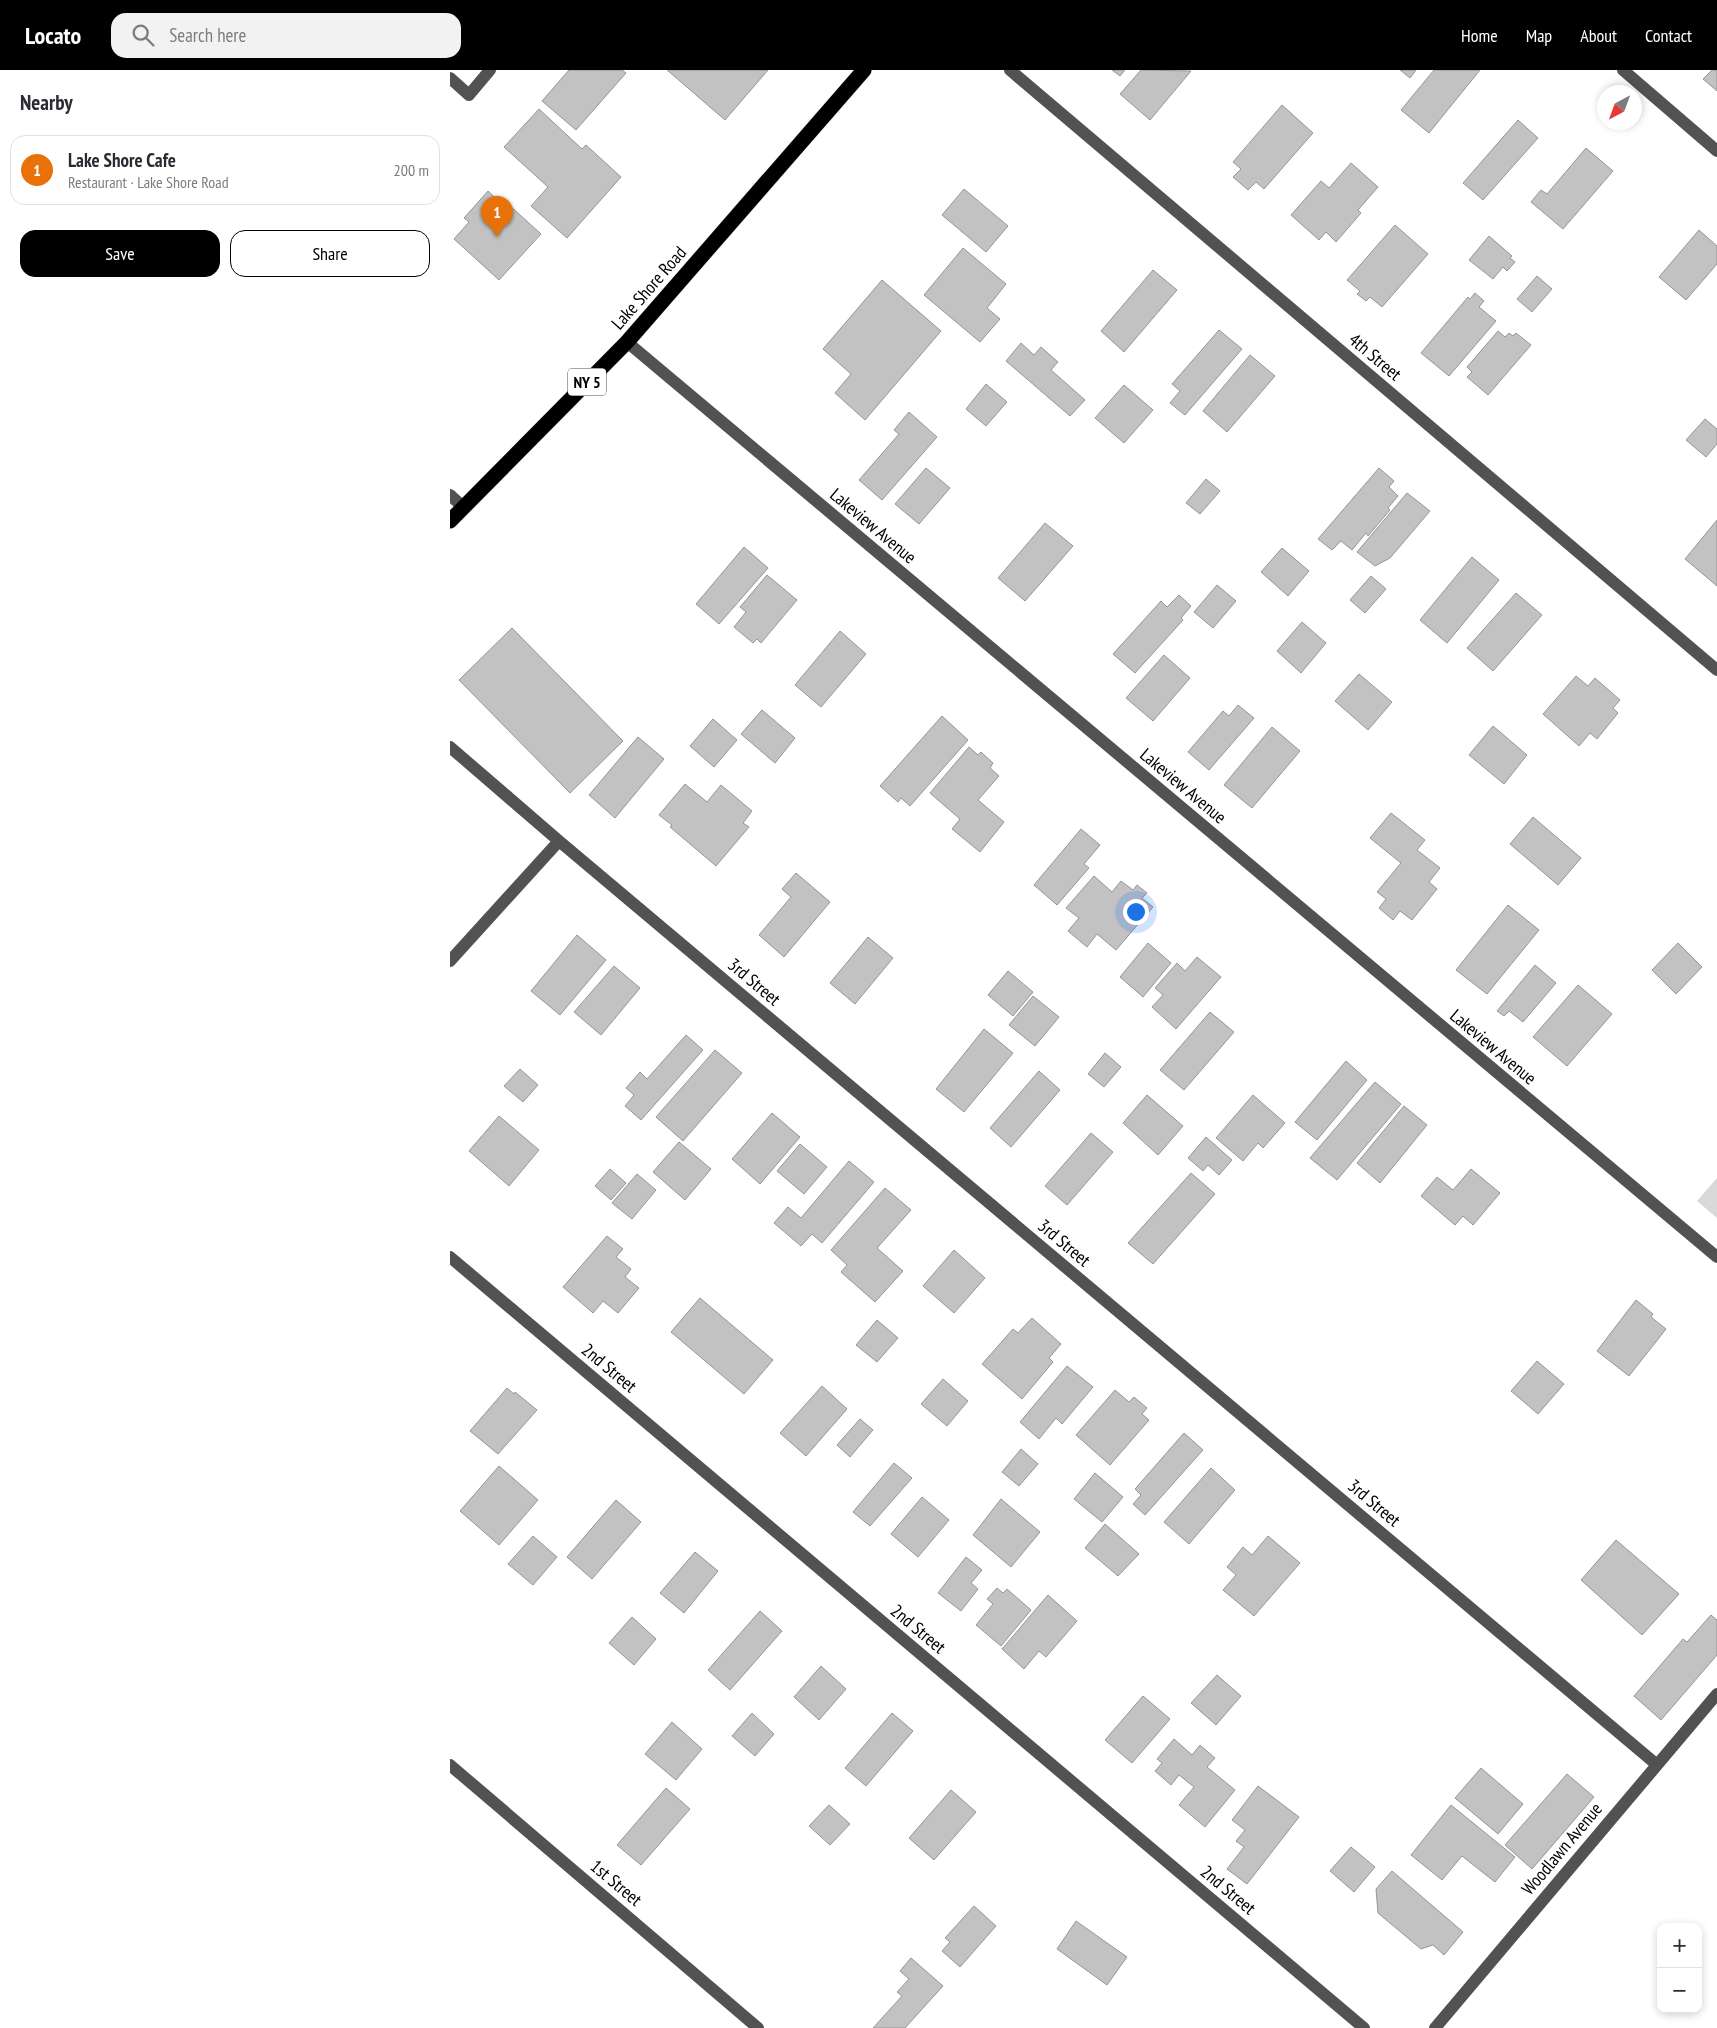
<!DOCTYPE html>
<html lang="en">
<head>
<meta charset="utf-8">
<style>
	body { margin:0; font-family:"PT Sans Narrow",sans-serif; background:#f2f2f3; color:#2b2b33 }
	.controls { position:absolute; right:15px; bottom:15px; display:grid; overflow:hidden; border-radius:10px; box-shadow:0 2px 8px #0003 }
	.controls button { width:45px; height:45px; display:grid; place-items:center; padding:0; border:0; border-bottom:1px solid #e1e1e2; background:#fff; color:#2b2b33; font:25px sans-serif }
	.compass { position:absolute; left:1147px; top:15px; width:45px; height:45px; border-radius:50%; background:#fff; box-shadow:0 2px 8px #0003; rotate:221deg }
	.you { position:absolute; left:685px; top:841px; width:18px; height:18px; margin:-12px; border:4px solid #fff; border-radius:50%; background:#1a73e8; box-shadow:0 0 0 8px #1a73e833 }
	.badge { display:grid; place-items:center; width:32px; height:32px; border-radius:50%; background:#000; color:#fff; font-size:16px; font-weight:700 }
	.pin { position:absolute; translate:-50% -41px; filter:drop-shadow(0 1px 2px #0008) }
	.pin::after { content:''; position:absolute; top:26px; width:18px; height:15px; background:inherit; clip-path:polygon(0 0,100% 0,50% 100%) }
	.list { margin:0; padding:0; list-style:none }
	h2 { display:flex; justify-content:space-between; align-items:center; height:65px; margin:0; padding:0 20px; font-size:21px }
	h2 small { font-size:16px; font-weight:400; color:#7c7c81 }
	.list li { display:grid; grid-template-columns:32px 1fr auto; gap:15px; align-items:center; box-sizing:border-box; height:70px; margin:0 10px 10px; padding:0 10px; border:1px solid #e1e1e2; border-radius:15px }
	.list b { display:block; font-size:19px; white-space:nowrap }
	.list p { margin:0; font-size:16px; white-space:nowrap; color:#7c7c81 }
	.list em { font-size:16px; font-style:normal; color:#7c7c81 }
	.actions { display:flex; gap:10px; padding:15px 20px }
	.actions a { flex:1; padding:11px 0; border:1px solid #000; border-radius:15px; text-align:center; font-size:18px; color:#000 }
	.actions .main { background:#000; color:#fff }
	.icon { flex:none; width:28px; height:28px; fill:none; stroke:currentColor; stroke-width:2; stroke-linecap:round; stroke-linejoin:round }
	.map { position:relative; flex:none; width:1267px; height:1958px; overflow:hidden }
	header { display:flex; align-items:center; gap:30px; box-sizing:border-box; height:70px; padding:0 25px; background:#000; color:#fff }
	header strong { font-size:24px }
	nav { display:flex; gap:28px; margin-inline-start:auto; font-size:18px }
	.search { width:350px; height:45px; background:#f2f2f3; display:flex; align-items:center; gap:12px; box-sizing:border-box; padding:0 18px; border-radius:15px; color:#7c7c81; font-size:19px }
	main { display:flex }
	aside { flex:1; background:#fff }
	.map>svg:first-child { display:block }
</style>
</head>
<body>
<header>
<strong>Locato</strong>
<div class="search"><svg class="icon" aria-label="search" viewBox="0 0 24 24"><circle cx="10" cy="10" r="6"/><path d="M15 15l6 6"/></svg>Search here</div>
<nav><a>Home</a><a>Map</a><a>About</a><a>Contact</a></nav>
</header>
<main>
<aside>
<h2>Nearby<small></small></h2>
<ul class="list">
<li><span class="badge" style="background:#e8710a">1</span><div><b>Lake Shore Cafe</b><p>Restaurant · Lake Shore Road</p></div><em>200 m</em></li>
</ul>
<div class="actions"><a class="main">Save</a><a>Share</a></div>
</aside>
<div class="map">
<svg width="1267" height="1958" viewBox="0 0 1267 1958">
	<rect width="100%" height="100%" fill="#fff"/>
	<path fill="#d9d9d9" d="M 1267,1108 L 1267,1148 L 1247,1131 Z"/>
	<path fill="#c2c2c2" stroke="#969696" d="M 119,0 L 172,0 L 176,3 L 126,60 L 92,31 Z
		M 217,0 L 318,0 L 275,50 Z
		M 662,0 L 675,0 L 670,6 Z
		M 691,0 L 741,1 L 700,50 L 670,24 Z
		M 950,0 L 966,0 L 960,8 Z
		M 984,0 L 1030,0 L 979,63 L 951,40 Z
		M 1262,0 L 1267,0 L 1267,21 L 1253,9 Z
		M 832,35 L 863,63 L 814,119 L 806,112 L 798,120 L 783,107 L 791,99 L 783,92 Z
		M 89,39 L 132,79 L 136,75 L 171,107 L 117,168 L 81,136 L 98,117 L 54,77 Z
		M 1068,50 L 1088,68 L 1033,130 L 1013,113 Z
		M 1136,78 L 1163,101 L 1113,159 L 1081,132 L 1091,120 L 1097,124 Z
		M 901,93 L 928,117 L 908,140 L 911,143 L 886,172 L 876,162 L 869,170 L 841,145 L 871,111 L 879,118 Z
		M 514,119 L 558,156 L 536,182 L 492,145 Z
		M 38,121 L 55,137 L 58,134 L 91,164 L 49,210 L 4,169 L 19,152 L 14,148 Z
		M 945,155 L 978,184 L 932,237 L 920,227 L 916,231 L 907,224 L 910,221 L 897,210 Z
		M 1249,160 L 1267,176 L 1267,194 L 1236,230 L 1209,207 Z
		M 1039,166 L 1062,186 L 1060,188 L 1065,192 L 1057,201 L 1053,197 L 1043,209 L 1019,190 Z
		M 513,178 L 556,214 L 537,238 L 550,249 L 530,272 L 474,225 Z
		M 703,200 L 727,220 L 674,282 L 651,261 Z
		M 1087,206 L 1102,219 L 1082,242 L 1067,229 Z
		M 432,210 L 491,261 L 415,350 L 385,323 L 401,304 L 373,279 Z
		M 1025,223 L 1034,231 L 1029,237 L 1046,251 L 999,306 L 971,283 L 1018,227 L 1020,229 Z
		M 769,260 L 792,279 L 735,345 L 720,333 L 730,321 L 722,314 Z
		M 1048,261 L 1055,267 L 1059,263 L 1063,266 L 1066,263 L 1081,275 L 1038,325 L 1017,307 L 1022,302 L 1017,297 Z
		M 571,273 L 584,285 L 591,277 L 608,292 L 601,300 L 635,330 L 620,346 L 556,291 Z
		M 800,285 L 825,306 L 777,362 L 753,341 Z
		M 536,314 L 557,332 L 536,356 L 516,339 Z
		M 674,315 L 703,340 L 674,373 L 645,348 Z
		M 459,342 L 487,367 L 432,430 L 409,410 L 449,364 L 444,360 Z
		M 1255,349 L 1267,359 L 1267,374 L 1256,387 L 1236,370 Z
		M 476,398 L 500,418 L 469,454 L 445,434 Z
		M 929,398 L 944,411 L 939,417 L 948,426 L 938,438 L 940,440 L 918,466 L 916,463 L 902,480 L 891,471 L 882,480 L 868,469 Z
		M 756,409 L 770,421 L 750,444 L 736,433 Z
		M 957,423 L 980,441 L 940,488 L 925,496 L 907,482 Z
		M 1267,450 L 1267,516 L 1235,489 Z
		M 595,453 L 623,476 L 575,531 L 548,508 Z
		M 294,477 L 318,498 L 269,554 L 246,534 Z
		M 832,478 L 859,501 L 838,526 L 811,502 Z
		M 1022,487 L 1049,510 L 997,573 L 970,550 Z
		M 317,505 L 347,530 L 311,573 L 307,569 L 303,573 L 284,557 L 296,542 L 290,537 Z
		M 921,506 L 936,519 L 915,543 L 900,530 Z
		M 767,515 L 786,531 L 763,558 L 744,542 Z
		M 1066,523 L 1092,545 L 1043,601 L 1017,578 Z
		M 729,525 L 741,536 L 731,548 L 733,550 L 685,603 L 663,584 L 711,531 L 717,537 Z
		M 852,552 L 876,573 L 851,603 L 827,581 Z
		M 62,558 L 173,671 L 120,723 L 9,610 Z
		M 390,561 L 416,584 L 371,637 L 345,615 Z
		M 714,585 L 740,608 L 703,651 L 676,628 Z
		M 909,604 L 942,632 L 918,660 L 885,631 Z
		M 1126,606 L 1138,616 L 1145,608 L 1170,630 L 1163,638 L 1168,643 L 1147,669 L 1140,663 L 1129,676 L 1093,644 Z
		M 788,635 L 804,648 L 759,700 L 738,682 L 773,641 L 779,646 Z
		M 312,640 L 345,668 L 325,693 L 291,664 Z
		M 492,646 L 518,670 L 460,736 L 451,728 L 448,732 L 430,716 Z
		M 263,649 L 287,670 L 264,697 L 240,676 Z
		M 1043,656 L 1077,685 L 1054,714 L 1019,685 Z
		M 822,657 L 850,681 L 802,738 L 774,715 Z
		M 188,667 L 214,689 L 165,748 L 139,725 Z
		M 519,677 L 528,685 L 531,682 L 543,693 L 540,698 L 549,706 L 528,730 L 554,752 L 530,782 L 502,759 L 510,749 L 480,723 Z
		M 235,714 L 257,732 L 271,715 L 302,741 L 293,753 L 299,757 L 266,796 L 220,757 L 222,755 L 209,745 Z
		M 941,743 L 975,770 L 967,780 L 990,798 L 979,812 L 987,819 L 962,850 L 950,841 L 943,850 L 929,838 L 936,829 L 927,822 L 951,793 L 920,768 Z
		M 1083,747 L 1131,788 L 1108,815 L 1060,774 Z
		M 631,759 L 650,775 L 634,794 L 639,798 L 607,835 L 584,815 Z
		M 346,803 L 380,832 L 334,887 L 309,865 L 341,827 L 332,819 Z
		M 644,806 L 662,822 L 671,811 L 683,820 L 687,815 L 697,823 L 692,828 L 703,837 L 666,880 L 647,864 L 637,877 L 618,861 L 629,848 L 616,838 Z
		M 1058,835 L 1089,860 L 1037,924 L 1006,900 Z
		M 127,865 L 156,890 L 110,945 L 81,921 Z
		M 418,867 L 443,888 L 405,934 L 380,913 Z
		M 698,873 L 721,893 L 693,927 L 670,907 Z
		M 1228,873 L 1252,897 L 1226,924 L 1202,900 Z
		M 747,887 L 771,907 L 726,959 L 702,937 L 713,925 L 705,918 L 727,893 L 735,901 Z
		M 1085,895 L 1106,913 L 1073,952 L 1059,941 L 1054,946 L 1047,941 Z
		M 164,896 L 190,918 L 151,965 L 124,942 Z
		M 558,901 L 583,922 L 563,946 L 538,925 Z
		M 1128,915 L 1162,944 L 1117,996 L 1083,967 Z
		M 583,926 L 609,947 L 585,976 L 559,955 Z
		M 760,942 L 784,962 L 734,1020 L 710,1000 Z
		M 534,959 L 563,983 L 514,1042 L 486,1019 Z
		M 236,965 L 253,980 L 191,1050 L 175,1036 L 184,1025 L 176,1018 L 190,1002 L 197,1009 Z
		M 265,980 L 292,1003 L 233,1071 L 206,1047 Z
		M 655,983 L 671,997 L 654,1017 L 638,1004 Z
		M 896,991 L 917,1010 L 867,1070 L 845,1052 Z
		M 70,999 L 88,1015 L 73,1032 L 54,1016 Z
		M 589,1001 L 610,1020 L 561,1077 L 540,1058 Z
		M 925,1012 L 951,1034 L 887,1110 L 860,1088 Z
		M 697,1025 L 733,1056 L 708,1085 L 673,1053 Z
		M 803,1025 L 835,1053 L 813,1078 L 808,1073 L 793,1091 L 766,1068 Z
		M 954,1036 L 977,1055 L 930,1113 L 907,1093 Z
		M 322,1043 L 350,1067 L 310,1114 L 282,1089 Z
		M 49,1046 L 89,1080 L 59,1116 L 19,1081 Z
		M 641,1063 L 663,1082 L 617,1135 L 595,1116 Z
		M 756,1067 L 782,1090 L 769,1105 L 758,1095 L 753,1101 L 738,1088 Z
		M 229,1072 L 261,1099 L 235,1130 L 203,1102 Z
		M 350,1074 L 377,1097 L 354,1124 L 327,1101 Z
		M 399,1091 L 424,1112 L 372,1173 L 362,1164 L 351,1176 L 324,1153 L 338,1137 L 351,1148 Z
		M 160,1099 L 176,1113 L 161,1130 L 145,1116 Z
		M 1021,1099 L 1050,1123 L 1023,1155 L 1013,1146 L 1005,1155 L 971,1126 L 987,1107 L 1003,1120 Z
		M 741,1103 L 765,1124 L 703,1194 L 678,1173 Z
		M 187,1104 L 206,1120 L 182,1149 L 162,1133 Z
		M 435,1118 L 461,1140 L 427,1178 L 453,1201 L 425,1232 L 391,1202 L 397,1195 L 381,1180 Z
		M 157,1166 L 173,1179 L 166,1187 L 181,1199 L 175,1207 L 189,1218 L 168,1243 L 153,1231 L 143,1243 L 113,1217 Z
		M 504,1180 L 535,1208 L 504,1243 L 473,1216 Z
		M 250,1228 L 323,1290 L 294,1324 L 221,1262 Z
		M 1186,1230 L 1203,1244 L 1201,1247 L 1216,1259 L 1179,1306 L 1147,1281 Z
		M 582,1248 L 611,1274 L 599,1288 L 603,1292 L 572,1329 L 532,1294 L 563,1259 L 568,1263 Z
		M 427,1250 L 448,1268 L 427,1292 L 406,1275 Z
		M 1087,1291 L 1114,1314 L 1088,1344 L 1061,1321 Z
		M 617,1296 L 643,1317 L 612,1354 L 606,1348 L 589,1369 L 570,1352 Z
		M 493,1309 L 518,1331 L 497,1356 L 471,1334 Z
		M 372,1316 L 397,1339 L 356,1386 L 330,1363 Z
		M 57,1318 L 64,1324 L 65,1322 L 87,1340 L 48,1384 L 20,1361 Z
		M 665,1320 L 679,1332 L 684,1327 L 697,1338 L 692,1344 L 699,1350 L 660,1395 L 626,1365 Z
		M 410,1349 L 423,1360 L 400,1387 L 387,1375 Z
		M 734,1363 L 753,1380 L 695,1445 L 683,1434 L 691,1425 L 685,1419 Z
		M 571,1379 L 588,1394 L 569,1416 L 552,1402 Z
		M 444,1393 L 462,1408 L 420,1456 L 403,1442 Z
		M 49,1396 L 88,1430 L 49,1475 L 10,1441 Z
		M 761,1398 L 785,1420 L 739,1474 L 714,1452 Z
		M 645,1403 L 673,1427 L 652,1452 L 624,1429 Z
		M 472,1427 L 499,1450 L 468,1487 L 441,1464 Z
		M 551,1429 L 590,1462 L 561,1497 L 523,1465 Z
		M 166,1430 L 191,1452 L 142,1509 L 117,1487 Z
		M 655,1454 L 689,1484 L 668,1506 L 635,1478 Z
		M 83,1466 L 107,1487 L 83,1515 L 58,1494 Z
		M 818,1466 L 850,1493 L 804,1546 L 773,1520 L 786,1505 L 777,1497 L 793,1477 L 802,1485 Z
		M 1166,1470 L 1229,1524 L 1192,1565 L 1131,1510 Z
		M 245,1482 L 268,1501 L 234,1543 L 210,1523 Z
		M 516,1487 L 532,1500 L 521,1513 L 528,1519 L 511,1541 L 488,1523 Z
		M 547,1518 L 553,1523 L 557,1519 L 581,1540 L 551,1576 L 526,1555 L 543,1534 L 537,1529 Z
		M 598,1525 L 627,1551 L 596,1587 L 589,1581 L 574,1599 L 552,1579 Z
		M 310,1541 L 332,1561 L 280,1620 L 258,1600 Z
		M 1261,1545 L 1267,1550 L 1267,1585 L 1211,1650 L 1184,1626 L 1233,1569 L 1237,1572 Z
		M 182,1547 L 206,1569 L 184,1595 L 159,1573 Z
		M 371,1596 L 396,1619 L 369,1650 L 344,1627 Z
		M 767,1605 L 791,1626 L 766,1655 L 741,1633 Z
		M 693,1626 L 720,1649 L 682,1693 L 655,1670 Z
		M 302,1643 L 324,1664 L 305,1686 L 282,1666 Z
		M 442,1643 L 463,1661 L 416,1716 L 395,1698 Z
		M 222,1652 L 252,1679 L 226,1710 L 195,1684 Z
		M 724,1669 L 742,1685 L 750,1675 L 765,1688 L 757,1697 L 785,1720 L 755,1757 L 729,1735 L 744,1717 L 729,1705 L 721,1715 L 705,1701 L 712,1693 L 707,1689 Z
		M 1031,1698 L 1073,1734 L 1048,1764 L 1005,1728 Z
		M 1117,1704 L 1144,1727 L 1082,1799 L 1055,1775 Z
		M 808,1716 L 849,1747 L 797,1814 L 777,1799 L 794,1777 L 786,1771 L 795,1760 L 782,1750 Z
		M 216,1718 L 240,1739 L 191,1795 L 167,1775 Z
		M 501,1720 L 526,1742 L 484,1790 L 459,1768 Z
		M 379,1735 L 400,1754 L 380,1775 L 359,1756 Z
		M 1001,1735 L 1065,1787 L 1045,1812 L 1012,1786 L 992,1810 L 961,1785 Z
		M 901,1777 L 925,1797 L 904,1822 L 880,1801 Z
		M 942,1801 L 1013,1862 L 994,1885 L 983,1875 L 971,1879 L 928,1843 L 926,1819 Z
		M 524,1836 L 546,1856 L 510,1897 L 492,1881 L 500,1872 L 495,1868 Z
		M 626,1851 L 677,1887 L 657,1915 L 607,1879 Z
		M 461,1888 L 493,1916 L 455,1958 L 423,1958 L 452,1926 L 447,1922 L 459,1909 L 450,1901 Z"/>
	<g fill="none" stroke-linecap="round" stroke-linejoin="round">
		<defs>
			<path id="highway" d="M 0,451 L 177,272 L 414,0"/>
		</defs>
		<use href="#highway" stroke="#dbdbdb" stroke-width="16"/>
		<path stroke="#525252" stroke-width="12" d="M 560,0 L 1267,600
			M 1173,0 L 1267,81
			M 0,8 L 19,25 L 40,0
			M 177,272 L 1267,1187
			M 0,425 L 13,437
			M 0,677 L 109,771 L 1206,1694
			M 0,891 L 109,771
			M 0,1187 L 914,1958
			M 0,1695 L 308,1958
			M 985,1958 L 1267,1624"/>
		<use href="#highway" stroke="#000" stroke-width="15"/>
	</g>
	<g text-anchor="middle" stroke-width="4" stroke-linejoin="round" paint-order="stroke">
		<rect fill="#fff" stroke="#4c4c4c" stroke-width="1" x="118" y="298.5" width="38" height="27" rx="4"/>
		<g font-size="16" font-weight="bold" fill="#000">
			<text x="137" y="318">NY 5</text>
		</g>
		<g font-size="18" fill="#000" stroke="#fff">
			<text transform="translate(199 218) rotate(-49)" y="6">Lake Shore Road</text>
			<text transform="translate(925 287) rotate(40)" y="6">4th Street</text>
			<text transform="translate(423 456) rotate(40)" y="6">Lakeview Avenue</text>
			<text transform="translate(733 716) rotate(40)" y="6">Lakeview Avenue</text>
			<text transform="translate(304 912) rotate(40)" y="6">3rd Street</text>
			<text transform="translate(1043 977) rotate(40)" y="6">Lakeview Avenue</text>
			<text transform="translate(614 1173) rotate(40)" y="6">3rd Street</text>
			<text transform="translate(159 1298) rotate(40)" y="6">2nd Street</text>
			<text transform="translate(924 1433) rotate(40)" y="6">3rd Street</text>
			<text transform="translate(468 1559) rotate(40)" y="6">2nd Street</text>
			<text transform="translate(1112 1779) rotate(-50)" y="6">Woodlawn Avenue</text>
			<text transform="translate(166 1813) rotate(40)" y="6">1st Street</text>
			<text transform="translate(778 1820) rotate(40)" y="6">2nd Street</text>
		</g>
	</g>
</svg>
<div class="controls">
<button>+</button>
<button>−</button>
</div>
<svg class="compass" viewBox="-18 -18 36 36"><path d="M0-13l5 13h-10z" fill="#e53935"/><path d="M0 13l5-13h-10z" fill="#7c7c81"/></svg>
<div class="you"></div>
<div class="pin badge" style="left:47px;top:167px;background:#e8710a">1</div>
</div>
</main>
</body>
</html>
